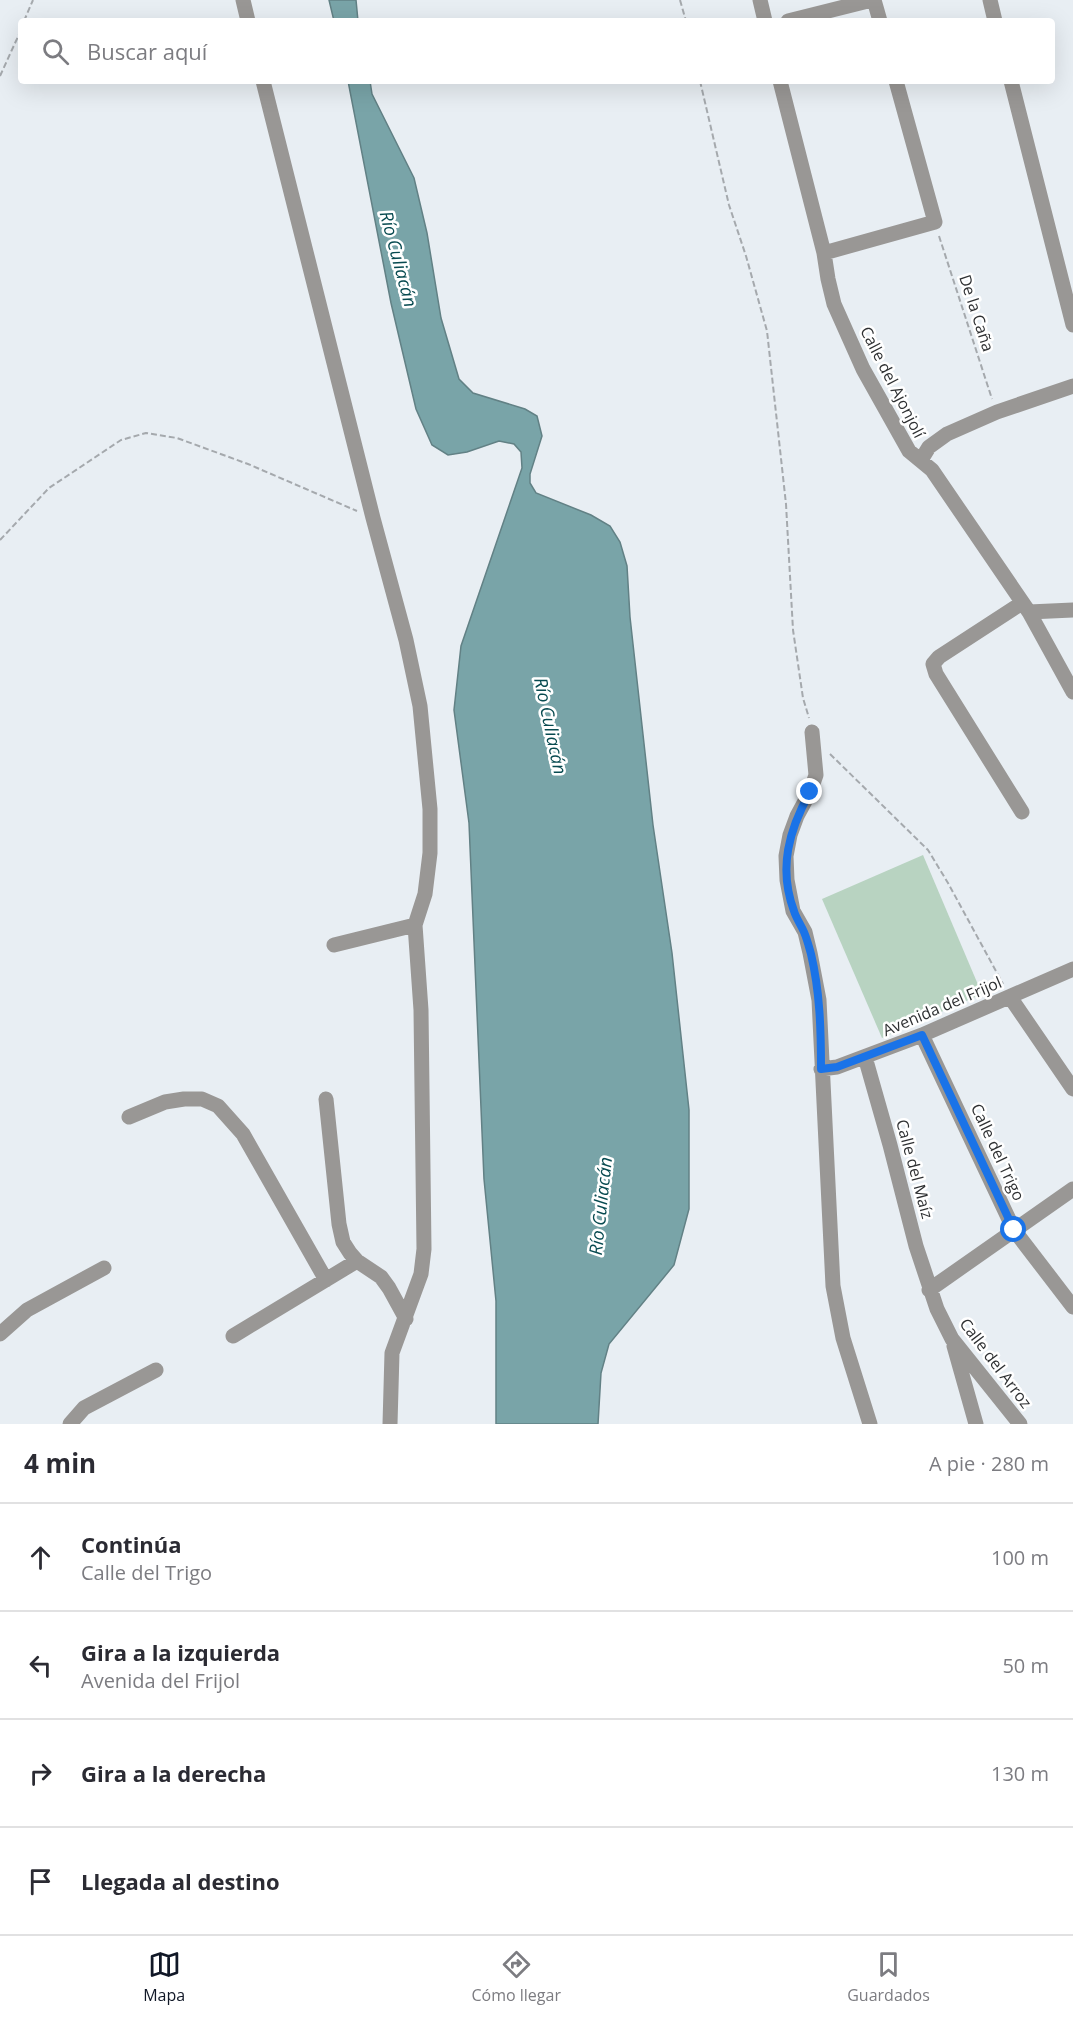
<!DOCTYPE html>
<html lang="es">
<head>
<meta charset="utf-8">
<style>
	body { margin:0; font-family:"Open Sans",sans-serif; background:#f2f2f3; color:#2b2b33 }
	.stop { position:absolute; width:18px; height:18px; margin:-14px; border:4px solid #1a73e8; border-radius:50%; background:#fff }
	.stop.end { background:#1a73e8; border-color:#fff; box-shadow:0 2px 6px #0008 }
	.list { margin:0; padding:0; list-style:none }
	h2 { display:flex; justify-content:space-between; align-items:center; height:78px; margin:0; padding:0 24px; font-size:26px }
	h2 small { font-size:20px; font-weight:400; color:#7c7c81 }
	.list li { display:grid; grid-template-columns:39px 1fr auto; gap:18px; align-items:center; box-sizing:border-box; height:108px; padding:0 24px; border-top:2px solid #e1e1e2 }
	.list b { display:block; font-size:22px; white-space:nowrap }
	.list p { margin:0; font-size:20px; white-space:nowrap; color:#7c7c81 }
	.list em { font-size:20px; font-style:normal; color:#7c7c81 }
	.icon { flex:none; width:33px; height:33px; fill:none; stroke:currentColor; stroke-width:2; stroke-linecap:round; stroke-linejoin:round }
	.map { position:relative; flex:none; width:1073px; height:1424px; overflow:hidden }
	.search { position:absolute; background:#fff; box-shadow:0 6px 24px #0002; left:18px; right:18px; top:18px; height:66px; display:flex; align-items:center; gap:15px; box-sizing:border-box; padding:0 21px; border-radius:6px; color:#7c7c81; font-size:22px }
	.sheet { height:510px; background:#fff }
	nav { display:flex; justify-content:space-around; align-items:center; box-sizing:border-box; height:84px; border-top:2px solid #e1e1e2; background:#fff; font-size:16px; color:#7c7c81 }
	nav a { display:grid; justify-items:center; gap:3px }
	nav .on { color:#111827 }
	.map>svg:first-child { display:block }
</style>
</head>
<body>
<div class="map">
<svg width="1073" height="1424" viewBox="0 0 1073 1424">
	<rect width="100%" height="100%" fill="#e8eef3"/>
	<path fill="#b8d3c1" d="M 923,855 L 982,994 L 882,1038 L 822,899 Z"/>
	<path fill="#79a4a8" stroke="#628185" stroke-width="1.5" d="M 329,0 L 356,0 L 358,21 L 334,21 Z
		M 348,81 L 370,81 L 372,94 L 414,178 L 427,233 L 441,318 L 459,379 L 473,393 L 525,409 L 537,416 L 542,436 L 530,474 L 530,483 L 536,493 L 591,515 L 610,526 L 620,542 L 627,566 L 630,617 L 653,825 L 672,953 L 689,1110 L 689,1209 L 674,1265 L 609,1344 L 601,1373 L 598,1424 L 496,1424 L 496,1301 L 484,1179 L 469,823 L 454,710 L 461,646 L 522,468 L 521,452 L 514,444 L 499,441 L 467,452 L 448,455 L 432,445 L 416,409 L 391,303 Z"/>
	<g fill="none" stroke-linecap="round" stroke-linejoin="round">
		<path stroke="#a5a9ad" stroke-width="2" stroke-dasharray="6 3" stroke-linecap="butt" d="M 680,0 L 686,21
			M 24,21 L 33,0
			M 0,76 L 21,30
			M 700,81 L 729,205 L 746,256 L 767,331 L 786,504 L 793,630 L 803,698 L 809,718
			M 939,236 L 992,399
			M 0,540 L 49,488 L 121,440 L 146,433 L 177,438 L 248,464 L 357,511
			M 830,754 L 928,850 L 948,883 L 1003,984"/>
		<path stroke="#999795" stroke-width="15" d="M 243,0 L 248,21
			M 760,0 L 765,21
			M 874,0 L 880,21
			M 990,0 L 995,21
			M 788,21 L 872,0
			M 263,81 L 373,518 L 406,640 L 420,706 L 430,809 L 430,853 L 425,894 L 415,925 L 421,1010 L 424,1249 L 421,1274 L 392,1353 L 390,1424
			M 780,81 L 824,253 L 828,279 L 834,304 L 863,369 L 909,451 L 932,470 L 1029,612 L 1073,692
			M 1011,81 L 1073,325
			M 824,253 L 935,222 L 896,81
			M 921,460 L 929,447 L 947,434 L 997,412 L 1073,386
			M 1022,603 L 939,657 L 933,664 L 936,674 L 1022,812
			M 1029,612 L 1073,610
			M 812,732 L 816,775 L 810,792 L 797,816 L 790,835 L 786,856 L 787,880 L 793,911 L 805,932 L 810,953 L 819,1000 L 833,1286 L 843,1338 L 870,1424
			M 334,945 L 415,925
			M 1010,997 L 1073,1089
			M 922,1035 L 1014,1230 L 1073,1307
			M 865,1057 L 890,1145 L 916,1246 L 937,1309 L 952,1339 L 1020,1424
			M 821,1069 L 837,1067 L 922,1035 L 1073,969
			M 326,1099 L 339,1224 L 343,1242 L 350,1253 L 357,1261 L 381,1277 L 389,1288 L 406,1319
			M 129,1117 L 165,1102 L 184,1099 L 202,1099 L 218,1106 L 243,1134 L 326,1280
			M 929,1290 L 1073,1189
			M 0,1334 L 27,1310 L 104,1268
			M 233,1336 L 357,1261
			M 954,1346 L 976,1424
			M 70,1424 L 84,1408 L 156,1370"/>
	</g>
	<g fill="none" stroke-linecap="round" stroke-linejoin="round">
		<path stroke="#1a73e8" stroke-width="8" d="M 810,792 C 789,830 778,868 794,911 C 796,918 801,925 804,932 C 807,939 809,947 811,954 C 820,992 821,1030 821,1069 L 837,1067 L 922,1035 L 1014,1230"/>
	</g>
	<g text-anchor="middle" stroke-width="5" stroke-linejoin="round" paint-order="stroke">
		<g font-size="16" fill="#2e3032" stroke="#fff">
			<text transform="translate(977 313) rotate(72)" y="6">De la Caña</text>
			<text transform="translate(893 382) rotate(63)" y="6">Calle del Ajonjolí</text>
			<text transform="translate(942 1006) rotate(-23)" y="6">Avenida del Frijol</text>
			<text transform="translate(998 1152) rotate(65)" y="6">Calle del Trigo</text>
			<text transform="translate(915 1169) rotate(75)" y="6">Calle del Maíz</text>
			<text transform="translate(996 1363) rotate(53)" y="6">Calle del Arroz</text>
		</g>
		<g font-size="18" font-style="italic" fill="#074a50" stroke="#fff">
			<text transform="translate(398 259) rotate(75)" y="6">Río Culiacán</text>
			<text transform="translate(550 726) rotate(78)" y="6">Río Culiacán</text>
			<text transform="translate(601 1206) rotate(-84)" y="6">Río Culiacán</text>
		</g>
	</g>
</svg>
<div class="stop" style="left:1014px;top:1230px"></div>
<div class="stop end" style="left:810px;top:792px"></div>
<div class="search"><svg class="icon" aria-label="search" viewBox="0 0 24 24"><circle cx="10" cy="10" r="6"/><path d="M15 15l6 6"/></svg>Buscar aquí</div>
</div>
<section class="sheet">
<h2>4 min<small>A pie · 280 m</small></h2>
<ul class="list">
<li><svg class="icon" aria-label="ahead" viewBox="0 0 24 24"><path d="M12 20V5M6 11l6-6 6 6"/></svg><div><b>Continúa</b><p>Calle del Trigo</p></div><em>100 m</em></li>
<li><svg class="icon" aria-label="left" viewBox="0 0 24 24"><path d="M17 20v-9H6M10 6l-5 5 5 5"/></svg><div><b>Gira a la izquierda</b><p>Avenida del Frijol</p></div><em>50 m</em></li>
<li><svg class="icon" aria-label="right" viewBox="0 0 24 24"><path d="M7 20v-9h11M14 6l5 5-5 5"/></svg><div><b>Gira a la derecha</b></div><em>130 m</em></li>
<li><svg class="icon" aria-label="arrive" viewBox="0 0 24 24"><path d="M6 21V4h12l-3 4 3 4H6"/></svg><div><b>Llegada al destino</b></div></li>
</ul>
</section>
<nav>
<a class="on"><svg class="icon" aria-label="map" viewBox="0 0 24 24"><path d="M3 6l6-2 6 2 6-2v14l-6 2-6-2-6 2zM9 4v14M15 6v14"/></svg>Mapa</a>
<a><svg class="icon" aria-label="directions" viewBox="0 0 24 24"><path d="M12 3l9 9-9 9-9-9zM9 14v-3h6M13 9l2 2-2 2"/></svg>Cómo llegar</a>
<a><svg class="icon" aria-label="saved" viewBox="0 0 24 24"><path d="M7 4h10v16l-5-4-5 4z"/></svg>Guardados</a>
</nav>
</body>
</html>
